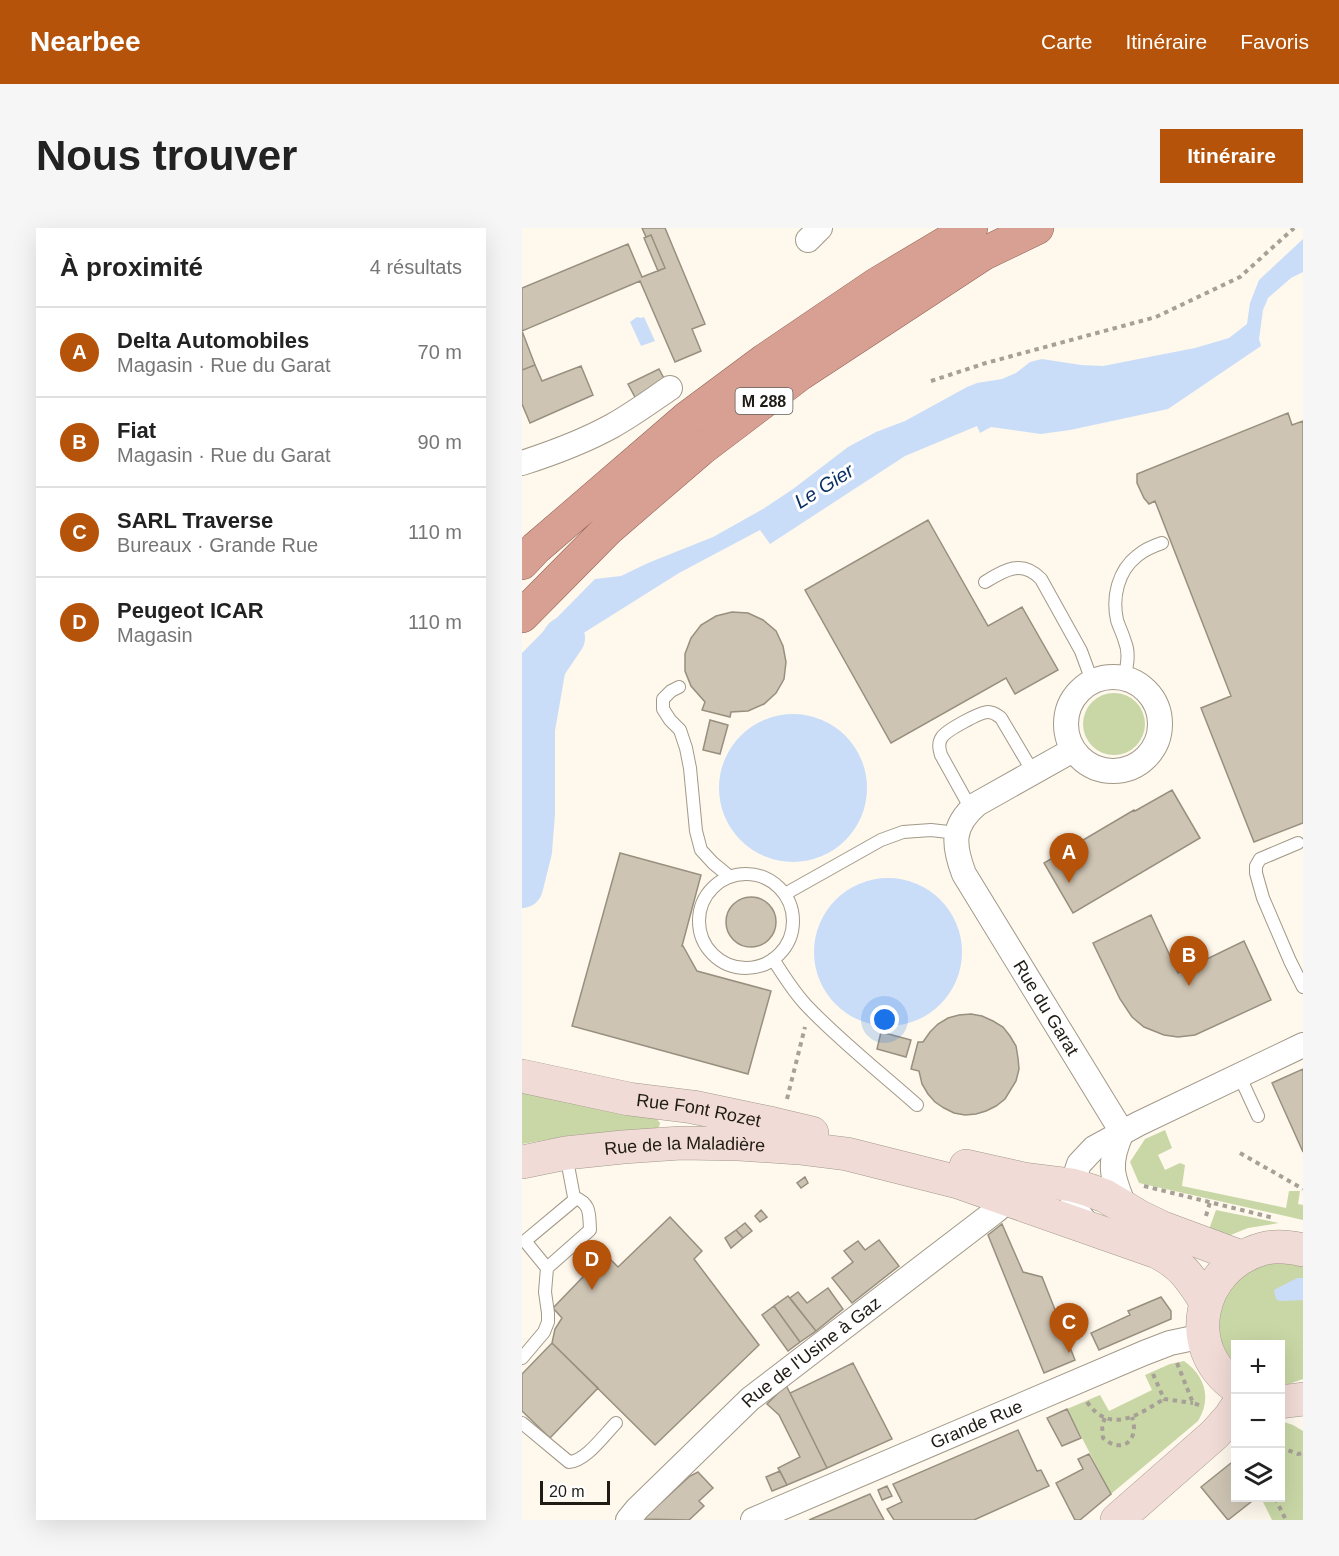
<!DOCTYPE html>
<html lang="fr">
<head>
<meta charset="utf-8">
<style>
	body { margin:0; font-family:Arial,sans-serif; background:#f6f6f6; color:#222 }
	.controls { position:absolute; right:18px; bottom:18px; display:grid; overflow:hidden; border-radius:0px; box-shadow:0 6px 24px #0002 }
	.controls button { width:54px; height:54px; display:grid; place-items:center; padding:0; border:0; border-bottom:2px solid #e0e0e0; background:#fff; color:#222; font:30px sans-serif }
	.scale { position:absolute; left:18px; bottom:15px; width:70px; box-sizing:border-box; padding-left:6px; border:3px solid #1f1b15; border-top:0; font-size:16px; line-height:21px; white-space:nowrap; color:#1f1b15; -webkit-text-stroke:4px #fff; paint-order:stroke }
	.you { position:absolute; left:363px; top:792px; width:21px; height:21px; margin:-15px; border:4px solid #fff; border-radius:50%; background:#1a73e8; box-shadow:0 0 0 9px #1a73e833 }
	.badge { display:grid; place-items:center; width:39px; height:39px; border-radius:50%; background:#b45309; color:#fff; font-size:20px; font-weight:700 }
	.pin { position:absolute; translate:-50% -50px; filter:drop-shadow(0 2px 3px #0008) }
	.pin::after { content:''; position:absolute; top:32px; width:21px; height:18px; background:inherit; clip-path:polygon(0 0,100% 0,50% 100%) }
	.list { margin:0; padding:0; list-style:none }
	h2 { display:flex; justify-content:space-between; align-items:center; height:78px; margin:0; padding:0 24px; font-size:26px }
	h2 small { font-size:20px; font-weight:400; color:#767676 }
	.list li { display:grid; grid-template-columns:39px 1fr auto; gap:18px; align-items:center; box-sizing:border-box; height:90px; padding:0 24px; border-top:2px solid #e0e0e0 }
	.list b { display:block; font-size:22px; white-space:nowrap }
	.list p { margin:0; font-size:20px; white-space:nowrap; color:#767676 }
	.list em { font-size:20px; font-style:normal; color:#767676 }
	.icon { flex:none; width:33px; height:33px; fill:none; stroke:currentColor; stroke-width:2; stroke-linecap:round; stroke-linejoin:round }
	.map { position:relative; flex:none; width:781px; height:1292px; overflow:hidden; border-radius:0px }
	header { display:flex; align-items:center; gap:36px; box-sizing:border-box; height:84px; padding:0 30px; background:#b45309; color:#fff }
	header strong { font-size:28px }
	nav { display:flex; gap:33px; margin-inline-start:auto; font-size:21px }
	.intro { display:flex; align-items:center; justify-content:space-between; box-sizing:border-box; height:144px; padding:0 36px }
	h1 { margin:0; font-size:42px }
	.button { padding:15px 27px; border-radius:0px; background:#b45309; color:#fff; font-size:21px; font-weight:700 }
	main { display:flex; gap:36px; padding:0 36px }
	aside { flex:1; background:#fff; border-radius:0px; box-shadow:0 6px 24px #0002 }
	.map>svg:first-child { display:block }
</style>
</head>
<body>
<header>
<strong>Nearbee</strong>
<nav><a>Carte</a><a>Itinéraire</a><a>Favoris</a></nav>
</header>
<div class="intro"><h1>Nous trouver</h1><a class="button">Itinéraire</a></div>
<main>
<aside>
<h2>À proximité<small>4 résultats</small></h2>
<ul class="list">
<li><span class="badge">A</span><div><b>Delta Automobiles</b><p>Magasin · Rue du Garat</p></div><em>70 m</em></li>
<li><span class="badge">B</span><div><b>Fiat</b><p>Magasin · Rue du Garat</p></div><em>90 m</em></li>
<li><span class="badge">C</span><div><b>SARL Traverse</b><p>Bureaux · Grande Rue</p></div><em>110 m</em></li>
<li><span class="badge">D</span><div><b>Peugeot ICAR</b><p>Magasin</p></div><em>110 m</em></li>
</ul>
</aside>
<div class="map">
<svg width="781" height="1292" viewBox="0 0 781 1292">
	<rect width="100%" height="100%" fill="#fef8ed"/>
	<path fill="#c9d7a6" d="M561 496a31 31 0 1 1 62 0a31 31 0 1 1-62 0Z
		M 0,861 L 134,890 L 138,895 L 137,899 L 133,901 L 52,907 L 0,916 Z
		M 643,902 L 650,920 L 636,927 L 643,942 L 658,935 L 663,937 L 660,958 L 764,980 L 767,963 L 778,963 L 776,976 L 781,977 L 781,992 L 617,955 L 608,934 L 623,911 Z
		M 694,982 L 757,995 L 726,1000 L 706,1008 L 686,1004 Z
		M 736,1033 L 781,1034 L 781,1151 L 767,1156 L 759,1156 L 758,1116 L 714,1116 L 713,1138 L 699,1118 L 694,1098 L 704,1059 Z
		M 662,1133 C 683,1148 690,1170 676,1193 L 589,1266 L 545,1181 L 578,1167 L 587,1183 L 630,1162 L 623,1147 L 648,1136 Z
		M 759,1193 L 771,1197 L 781,1203 L 781,1292 L 750,1292 L 739,1270 L 758,1270 Z"/>
	<path fill="#caddf8" d="M 781,11 L 781,44 L 769,50 L 746,70 L 741,82 L 737,111 L 739,118 L 646,181 L 548,202 L 519,206 L 469,199 L 458,205 L 455,198 L 383,228 L 248,316 L 238,302 L 157,345 L 60,406 C 32,428 20,453 9,486 L 0,482 L 0,425 L 73,351 L 99,348 L 126,335 L 191,309 L 241,281 L 271,261 L 326,219 L 354,204 L 383,193 L 445,159 L 455,155 L 480,151 L 494,145 L 508,134 L 520,131 L 559,137 L 581,138 L 673,120 L 707,110 L 725,96 L 728,75 L 737,52 Z
		M 115,89 L 119,90 L 122,89 L 133,113 L 119,118 L 108,94 Z
		M197 560a74 74 0 1 1 148 0a74 74 0 1 1-148 0Z
		M292 724a74 74 0 1 1 148 0a74 74 0 1 1-148 0Z
		M 775,1050 L 781,1050 L 781,1072 L 758,1073 L 754,1071 L 752,1062 Z"/>
	<g fill="none" stroke-linecap="round" stroke-linejoin="round">
		<path stroke="#caddf8" stroke-width="42" d="M 0,659 L 9,623 L 12,585 L 12,501 L 23,438 L 42,410"/>
	</g>
	<path fill="#cec4b3" stroke="#988f7f" stroke-width="1.5" d="M 120,0 L 143,0 L 183,96 L 170,101 L 179,123 L 153,134 L 118,53 L 0,103 L 0,60 L 106,16 L 120,49 L 143,40 L 129,7 L 124,9 Z
		M 129,7 L 143,40 L 136,43 L 122,10 Z
		M 0,103 L 13,137 L 0,142 Z
		M 13,137 L 20,153 L 59,138 L 71,167 L 8,195 L 0,176 L 0,142 Z
		M 137,141 L 145,156 L 114,171 L 106,156 Z
		M 766,185 L 770,197 L 781,193 L 781,595 L 732,614 L 679,480 L 709,468 L 633,273 L 627,276 L 622,270 L 615,255 L 615,246 Z
		M 406,292 L 466,398 L 500,379 L 536,442 L 493,466 L 484,450 L 369,515 L 283,362 Z
		M 210,384 L 226,385 L 241,392 L 254,403 L 261,418 L 264,434 L 262,451 L 254,465 L 242,476 L 226,483 L 209,484 L 208,489 L 180,482 L 183,474 L 169,458 L 163,443 L 163,426 L 169,410 L 179,397 L 194,388 Z
		M 188,492 L 206,497 L 198,526 L 181,522 Z
		M 650,562 L 678,610 L 551,685 L 522,635 L 612,582 L 613,583 Z
		M 98,625 L 179,647 L 160,718 L 161,718 L 175,743 L 249,763 L 226,846 L 50,798 Z
		M204 694a25 25 0 1 1 50 0a25 25 0 1 1-50 0Z
		M 629,687 L 656,745 L 722,713 L 749,772 L 673,807 L 656,809 L 642,807 L 622,799 L 610,789 L 598,771 L 571,715 Z
		M 449,786 L 460,788 L 471,793 L 481,799 L 488,808 L 494,818 L 496,830 L 497,841 L 494,853 L 483,871 L 474,878 L 464,883 L 454,886 L 443,887 L 432,885 L 422,880 L 413,874 L 406,866 L 400,856 L 397,843 L 389,841 L 396,814 L 401,814 L 408,804 L 416,796 L 426,790 L 437,787 Z
		M 359,804 L 389,812 L 384,829 L 355,821 Z
		M 781,841 L 781,924 L 750,855 Z
		M 283,949 L 286,955 L 279,960 L 275,955 Z
		M 239,982 L 245,989 L 238,994 L 233,988 Z
		M 148,989 L 180,1023 L 172,1031 L 237,1117 L 133,1217 L 30,1115 L 33,1101 L 40,1090 L 31,1080 L 83,1026 L 96,1039 Z
		M 223,995 L 230,1003 L 221,1010 L 214,1002 Z
		M 480,996 L 501,1044 L 520,1049 L 553,1132 L 522,1145 L 466,1007 Z
		M 214,1002 L 221,1010 L 209,1020 L 203,1010 Z
		M 357,1012 L 377,1038 L 330,1075 L 310,1050 L 331,1034 L 322,1023 L 336,1013 L 343,1022 Z
		M 306,1060 L 321,1081 L 294,1103 L 268,1070 L 276,1064 L 285,1075 Z
		M 266,1068 L 294,1103 L 278,1114 L 252,1078 Z
		M 639,1069 L 649,1083 L 649,1091 L 577,1122 L 569,1105 L 608,1087 L 606,1083 Z
		M 252,1078 L 278,1114 L 266,1123 L 240,1087 Z
		M 30,1115 L 76,1160 L 28,1210 L 0,1183 L 0,1146 Z
		M 331,1135 L 370,1211 L 305,1240 L 268,1165 Z
		M 264,1157 L 305,1240 L 265,1257 L 256,1240 L 278,1229 L 257,1187 L 245,1176 Z
		M 545,1181 L 559,1210 L 540,1218 L 525,1190 Z
		M 496,1202 L 515,1243 L 519,1242 L 527,1258 L 452,1292 L 372,1292 L 365,1281 L 380,1274 L 371,1256 Z
		M 567,1226 L 589,1266 L 558,1292 L 553,1292 L 534,1255 L 561,1241 L 556,1231 Z
		M 714,1231 L 714,1270 L 734,1270 L 706,1292 L 679,1259 Z
		M 258,1243 L 265,1257 L 250,1263 L 244,1249 Z
		M 176,1244 L 191,1260 L 177,1273 L 182,1278 L 167,1292 L 121,1291 L 168,1248 Z
		M 365,1258 L 370,1268 L 360,1272 L 356,1262 Z
		M 348,1266 L 362,1292 L 287,1292 Z"/>
	<g fill="none" stroke-linecap="round" stroke-linejoin="round">
		<defs>
			<path id="service" d="M 463,354 C 482,342 500,331 519,351 L 559,423 L 570,453
				M 602,451 C 605,439 608,425 603,414 C 601,406 597,399 595,392 C 590,369 596,343 615,328 C 622,322 631,318 640,315
				M 157,459 L 149,463 L 141,471 L 141,481 L 148,492 L 158,502 L 164,520 L 168,540 L 174,603 L 179,622 L 191,635 L 208,649
				M 449,581 L 419,527 C 417,520 416,515 420,509 C 425,502 458,484 466,484 C 472,484 475,487 479,490 L 511,544
				M 776,615 L 738,631 L 734,638 L 734,645 L 741,670 L 768,733 L 781,759
				M177 693a47 47 0 1 1 94 0a47 47 0 1 1-94 0Z
				M 263,666 L 359,612 L 381,604 L 409,602 L 435,605
				M 251,731 C 261,747 271,763 284,777 C 318,813 358,844 395,877
				M 717,847 L 736,888
				M 44,927 L 52,969 L 51,973 L 3,1013 L 25,1040 L 68,1002 C 67,985 69,976 52,969
				M 0,1130 L 22,1104 L 26,1094 L 26,1085 L 23,1064 L 25,1040
				M 0,1195 L 47,1234 C 64,1233 82,1207 94,1195"/>
			<g id="minor">
				<path d="M 286,12 L 298,0"/>
				<path d="M 0,235 C 31,225 61,214 90,198 C 110,187 129,173 148,160"/>
				<circle cx="591" cy="496" r="47"/>
				<path id="s1" d="M 551,522 L 455,576 C 429,598 431,617 442,646 L 600,904"/>
				<path d="M 600,904 C 585,937 590,948 603,980"/>
				<path d="M 568,1000 L 555,983 L 551,972 L 550,957 L 557,936 L 572,920 L 616,896 L 781,817"/>
				<path id="s2" d="M 106,1292 L 115,1281 L 228,1171 L 471,985 L 476,981 L 481,970"/>
				<path id="s3" d="M 231,1292 L 622,1125 L 648,1115 L 681,1108"/>
			</g>
			<g id="secondary">
				<path id="s4" d="M 0,848 L 107,871 L 171,879 L 252,896 L 290,905"/>
				<path id="s5" d="M 0,934 L 44,925 L 101,919 L 159,915 L 217,916 L 277,920 L 325,926 L 436,954 L 635,1024 C 660,1036 669,1051 684,1074"/>
				<path d="M 444,938 L 502,951 L 550,957 L 567,962 L 583,968 L 618,989 L 641,1000 L 719,1029"/>
				<path d="M 714,1159 C 658,1120 677,1039 740,1021 C 753,1017 768,1019 781,1022"/>
				<path d="M 758,1174 L 781,1171"/>
				<path d="M 595,1292 L 693,1206 L 708,1189 L 714,1180"/>
			</g>
			<path id="trunk" d="M 0,335 L 14,320 L 165,190 L 243,132 L 355,56 L 449,0
				M 0,388 L 86,301 L 179,221 L 278,146 L 461,26 L 515,0"/>
		</defs>
		<use href="#service" stroke="#a29988" stroke-width="14"/>
		<use href="#minor" stroke="#a29988" stroke-width="26"/>
		<use href="#secondary" stroke="#a29988" stroke-width="34"/>
		<use href="#trunk" stroke="#916255" stroke-width="34"/>
		<path stroke="#a6a097" stroke-width="4" stroke-dasharray="4.5 4.5" stroke-linecap="butt" d="M 409,153 L 464,135 L 634,89 L 718,49 L 772,0
			M 265,871 L 283,799
			M 718,925 L 781,961
			M 622,958 L 752,990
			M 684,988 L 688,974
			M 655,1135 L 671,1175 L 680,1178
			M 631,1146 L 642,1171 L 671,1175
			M 565,1174 C 588,1207 616,1187 642,1171
			M 583,1190 L 580,1197 L 581,1210 C 600,1227 618,1212 610,1189
			M 758,1219 L 776,1226 L 781,1225
			M 753,1270 L 764,1292"/>
		<use href="#service" stroke="#fff" stroke-width="12"/>
		<use href="#minor" stroke="#fff" stroke-width="24"/>
		<use href="#secondary" stroke="#f1dbd6" stroke-width="33"/>
		<use href="#trunk" stroke="#d8a093" stroke-width="33"/>
	</g>
	<g text-anchor="middle" stroke-width="6" stroke-linejoin="round" paint-order="stroke">
		<rect fill="#fff" stroke="#625f5b" stroke-width="1.5" x="213.5" y="160" width="57" height="26" rx="4.5"/>
		<g font-size="16" font-weight="bold" fill="#1f1b15">
			<text x="242" y="179">M 288</text>
		</g>
		<g font-size="18" fill="#1f1b15" stroke="#fff">
			<text dy="6" stroke="none"><textPath href="#s1" startOffset="345">Rue du Garat</textPath></text>
			<text dy="6" stroke="none"><textPath href="#s4" startOffset="180">Rue Font Rozet</textPath></text>
			<text dy="6" stroke="none"><textPath href="#s5" startOffset="164">Rue de la Maladière</textPath></text>
			<text dy="6" stroke="none"><textPath href="#s2" startOffset="249">Rue de l'Usine à Gaz</textPath></text>
			<text dy="6" stroke="none"><textPath href="#s3" startOffset="243">Grande Rue</textPath></text>
		</g>
		<g font-size="20" font-style="italic" fill="#0c3165" stroke="#fff">
			<text transform="translate(302 258) rotate(-32)" y="7">Le Gier</text>
		</g>
	</g>
</svg>
<div class="controls">
<button>+</button>
<button>−</button>
<button><svg class="icon" aria-label="layers" viewBox="0 0 24 24"><path d="M12 4l9 5-9 5-9-5zM3 14l9 5 9-5"/></svg></button>
</div>
<div class="scale">20 m</div>
<div class="you"></div>
<div class="pin badge" style="left:547px;top:655px">A</div>
<div class="pin badge" style="left:667px;top:758px">B</div>
<div class="pin badge" style="left:547px;top:1125px">C</div>
<div class="pin badge" style="left:70px;top:1062px">D</div>
</div>
</main>
</body>
</html>
